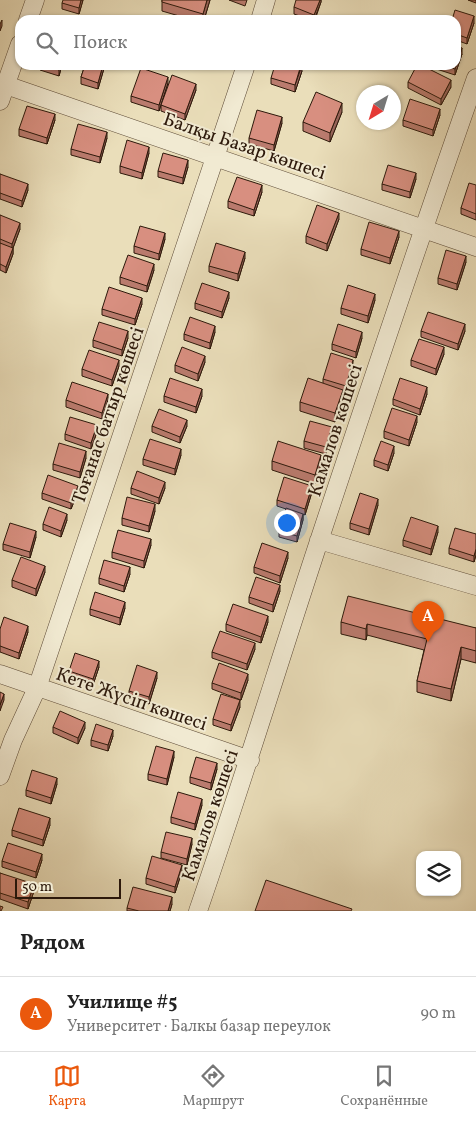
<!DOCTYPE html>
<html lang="ru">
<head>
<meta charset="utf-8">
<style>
	body { margin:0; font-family:Vollkorn,serif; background:#f2f2f2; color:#222 }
	.controls { position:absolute; right:15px; bottom:15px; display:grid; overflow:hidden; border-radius:10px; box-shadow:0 1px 4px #0004 }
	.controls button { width:45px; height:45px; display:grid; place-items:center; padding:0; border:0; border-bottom:1px solid #e0e0e0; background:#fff; color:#222; font:25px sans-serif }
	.compass { position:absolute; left:356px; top:85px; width:45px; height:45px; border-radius:50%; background:#fff; box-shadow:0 1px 4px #0004; rotate:218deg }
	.scale { position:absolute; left:15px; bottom:12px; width:106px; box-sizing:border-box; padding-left:5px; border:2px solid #2d190b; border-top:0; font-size:14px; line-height:18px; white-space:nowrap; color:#2d190b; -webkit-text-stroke:4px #f1ead2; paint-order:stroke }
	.you { position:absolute; left:286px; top:522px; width:18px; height:18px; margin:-12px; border:4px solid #fff; border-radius:50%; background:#1a73e8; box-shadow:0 0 0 8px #1a73e833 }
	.badge { display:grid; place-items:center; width:32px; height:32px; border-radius:50%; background:#ea580c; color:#fff; font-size:16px; font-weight:700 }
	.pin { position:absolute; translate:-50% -41px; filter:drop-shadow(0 1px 2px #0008) }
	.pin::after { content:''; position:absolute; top:26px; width:18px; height:15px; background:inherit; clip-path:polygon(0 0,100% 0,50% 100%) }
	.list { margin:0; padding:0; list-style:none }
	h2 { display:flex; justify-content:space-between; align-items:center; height:65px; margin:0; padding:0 20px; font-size:21px }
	h2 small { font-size:16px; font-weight:400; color:#767676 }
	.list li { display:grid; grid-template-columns:32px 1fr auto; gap:15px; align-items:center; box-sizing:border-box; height:75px; padding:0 20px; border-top:1px solid #e0e0e0 }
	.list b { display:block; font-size:19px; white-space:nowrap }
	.list p { margin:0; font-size:16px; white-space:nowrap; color:#767676 }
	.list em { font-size:16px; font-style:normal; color:#767676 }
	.icon { flex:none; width:28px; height:28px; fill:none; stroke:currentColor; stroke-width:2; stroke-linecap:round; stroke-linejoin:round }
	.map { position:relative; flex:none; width:476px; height:911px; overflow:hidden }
	.search { position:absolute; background:#fff; box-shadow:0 1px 4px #0004; left:15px; right:15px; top:15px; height:55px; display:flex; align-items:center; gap:12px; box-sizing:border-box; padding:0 18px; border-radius:15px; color:#767676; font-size:19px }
	.sheet { height:140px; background:#fff }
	nav { display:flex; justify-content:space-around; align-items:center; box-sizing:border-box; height:70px; border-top:1px solid #e0e0e0; background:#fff; font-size:14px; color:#767676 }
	nav a { display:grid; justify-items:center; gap:2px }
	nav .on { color:#ea580c }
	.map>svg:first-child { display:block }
</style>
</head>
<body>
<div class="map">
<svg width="476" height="911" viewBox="0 0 476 911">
	<rect width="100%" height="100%" fill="#eadeba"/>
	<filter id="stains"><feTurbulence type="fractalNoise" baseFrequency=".004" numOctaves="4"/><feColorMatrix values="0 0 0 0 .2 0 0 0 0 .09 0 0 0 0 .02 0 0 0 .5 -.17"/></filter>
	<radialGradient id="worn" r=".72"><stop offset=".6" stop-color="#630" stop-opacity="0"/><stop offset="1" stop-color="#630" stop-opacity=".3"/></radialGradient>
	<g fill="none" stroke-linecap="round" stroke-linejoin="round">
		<defs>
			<path id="minor" d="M 28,20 L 35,0
				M 260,20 L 266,0
				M 0,83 L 476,247
				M 0,101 L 20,44
				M 319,540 L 476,586
				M 0,674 L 250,760
				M 0,776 L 13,740 L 37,688 L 246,65
				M 198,911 C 241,787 279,662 320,538 C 371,384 422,231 476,78"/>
		</defs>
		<use href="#minor" stroke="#5c4a37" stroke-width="19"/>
		<use href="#minor" stroke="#f1ead2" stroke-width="18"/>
	</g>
	<path fill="#ba7b6e" stroke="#2d190b" d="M 83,0 L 79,14 L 62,9 L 62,3 Z
		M 162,0 L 210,0 L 204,20 L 193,20 L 162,11 Z
		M 229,0 L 247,0 L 245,6 Z
		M 321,0 L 321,2 L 315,20 L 311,20 L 294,14 L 294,7 Z
		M 468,0 L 476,0 L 476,3 Z
		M 456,20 L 474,23 L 467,44 L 456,40 Z
		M 462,54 L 455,75 L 424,65 L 456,65 Z
		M 40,65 L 62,65 L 59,76 L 40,70 Z
		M 85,65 L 105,65 L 98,89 L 81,84 L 81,77 Z
		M 302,71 L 295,92 L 271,84 L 271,78 Z
		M 408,82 L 451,87 L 441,105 L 408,88 Z
		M 168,83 L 159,111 L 131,102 L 131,96 Z
		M 196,90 L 185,120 L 161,111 L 161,105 Z
		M 342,112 L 330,142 L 303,131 L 303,122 Z
		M 440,115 L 433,136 L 403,126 L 403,120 Z
		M 55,120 L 47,144 L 19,136 L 19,129 Z
		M 282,123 L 274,151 L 249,144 L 249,138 Z
		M 107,138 L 100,163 L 71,155 L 71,149 Z
		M 149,153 L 142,179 L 120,173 L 120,166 Z
		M 188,167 L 183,184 L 158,177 L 158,171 Z
		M 0,174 L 28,190 L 22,207 L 0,199 Z
		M 416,179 L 410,198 L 382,190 L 382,184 Z
		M 476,185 L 476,220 L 461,214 L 461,208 Z
		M 262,192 L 254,216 L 228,208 L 228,201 Z
		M 0,215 L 20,229 L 13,248 L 13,254 L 6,273 L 0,270 Z
		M 339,219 L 327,251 L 306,243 L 306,236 Z
		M 399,237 L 390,264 L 361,255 L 361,249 Z
		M 165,239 L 159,260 L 134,253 L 134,246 Z
		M 245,258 L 238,281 L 209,272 L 209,266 Z
		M 466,262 L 457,290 L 438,284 L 438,278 Z
		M 154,270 L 147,292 L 120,284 L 120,277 Z
		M 229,298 L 222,318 L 195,309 L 195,303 Z
		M 375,300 L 368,323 L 341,314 L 341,308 Z
		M 142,304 L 135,325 L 102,315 L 102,309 Z
		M 421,331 L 465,331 L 458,350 L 421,337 Z
		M 215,332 L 210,349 L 184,340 L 184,334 Z
		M 128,338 L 122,356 L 93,347 L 93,340 Z
		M 362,338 L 356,358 L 332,350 L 332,344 Z
		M 444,354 L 436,375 L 411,366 L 411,360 Z
		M 205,362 L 198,381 L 175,372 L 175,365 Z
		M 119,366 L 112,386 L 82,376 L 82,369 Z
		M 353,367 L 346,392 L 343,391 L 343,399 L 335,422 L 300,411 L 300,402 L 323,383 L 323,379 Z
		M 427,394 L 420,415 L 393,405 L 393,399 Z
		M 164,396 L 202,396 L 196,413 L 164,402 Z
		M 66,400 L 108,400 L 102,419 L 66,407 Z
		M 417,422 L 409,446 L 384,438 L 384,431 Z
		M 152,426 L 187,426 L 180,443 L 152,432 Z
		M 97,432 L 91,449 L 65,440 L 65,434 Z
		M 332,433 L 326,454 L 304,448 L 304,441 Z
		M 394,453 L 388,471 L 374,466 L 374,460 Z
		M 181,455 L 175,475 L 143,465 L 143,459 Z
		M 86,458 L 80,478 L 53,470 L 53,464 Z
		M 272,461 L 321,464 L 315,484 L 272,470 Z
		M 131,488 L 165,488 L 159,504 L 131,494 Z
		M 78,492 L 71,509 L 42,499 L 42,493 Z
		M 312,492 L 305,515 L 303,514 L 303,520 L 297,542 L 279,537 L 279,531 L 286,509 L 277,506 L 277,500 Z
		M 378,505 L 369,535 L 350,529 L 350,523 Z
		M 155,511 L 149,532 L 122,525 L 122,518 Z
		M 67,520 L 61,537 L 43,530 L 43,524 Z
		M 438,532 L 431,555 L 403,546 L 403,540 Z
		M 476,534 L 476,555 L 474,562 L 449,554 L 449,548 Z
		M 36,537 L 30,558 L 3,550 L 3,544 Z
		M 151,545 L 144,568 L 112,558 L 112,552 Z
		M 288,558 L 280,583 L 254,573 L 254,567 Z
		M 45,572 L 36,596 L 12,587 L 12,580 Z
		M 130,574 L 124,592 L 99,584 L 99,578 Z
		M 280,591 L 273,612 L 249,603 L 249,597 Z
		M 125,608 L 120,625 L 90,615 L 90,609 Z
		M 268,622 L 261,643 L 226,631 L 226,624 Z
		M 341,622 L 476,628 L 476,663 L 461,659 L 451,701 L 417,692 L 417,681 L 424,650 L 367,635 L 366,640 L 341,634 Z
		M 0,629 L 28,632 L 19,659 L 0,652 Z
		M 255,649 L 247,670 L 212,658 L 212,652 Z
		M 99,667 L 93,685 L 69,677 L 69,671 Z
		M 157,678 L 149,704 L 129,697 L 129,691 Z
		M 248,680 L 241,700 L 212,689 L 212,683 Z
		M 240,707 L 231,731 L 213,725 L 213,719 Z
		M 53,727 L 85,728 L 78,744 L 53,733 Z
		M 113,736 L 108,751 L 91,746 L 91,740 Z
		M 174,757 L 167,785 L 148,780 L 148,774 Z
		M 217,769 L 211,790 L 190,783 L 190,777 Z
		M 57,784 L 51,804 L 26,796 L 26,790 Z
		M 202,805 L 195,830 L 171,823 L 171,817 Z
		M 50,825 L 43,846 L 12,836 L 12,830 Z
		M 192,844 L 187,865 L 161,858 L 161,852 Z
		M 42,860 L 36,878 L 2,867 L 2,861 Z
		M 182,871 L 175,893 L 146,884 L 146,878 Z
		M 0,873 L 34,891 L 28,909 L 0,899 Z
		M 172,904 L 170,911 L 127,911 L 127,908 Z"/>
	<path fill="#97645a" stroke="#2d190b" d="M 81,0 L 83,0 L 79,14 L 79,8 Z
		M 207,0 L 210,0 L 204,20 L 203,20 L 203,14 Z
		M 320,0 L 321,0 L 321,2 L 314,20 L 314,15 Z
		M 474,16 L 474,23 L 467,44 L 467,38 Z
		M 2,20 L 2,26 L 0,31 L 0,24 Z
		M 462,48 L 462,54 L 455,75 L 455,69 Z
		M 60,65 L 62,65 L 59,76 L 59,70 Z
		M 103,65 L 105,65 L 98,89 L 98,83 Z
		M 302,65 L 302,71 L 295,92 L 295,85 Z
		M 168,77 L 168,83 L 159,111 L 159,105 Z
		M 451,80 L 451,87 L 441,105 L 441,99 Z
		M 196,84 L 196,90 L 185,120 L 185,114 Z
		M 342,103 L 342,112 L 330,142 L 330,133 Z
		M 440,109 L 440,115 L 433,136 L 433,130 Z
		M 55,114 L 55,120 L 47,144 L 47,138 Z
		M 282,117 L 282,123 L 274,151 L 274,145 Z
		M 107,132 L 107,138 L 100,163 L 100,157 Z
		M 149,147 L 149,153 L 142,179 L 142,173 Z
		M 188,160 L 188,167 L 183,184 L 183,178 Z
		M 416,173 L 416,179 L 410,198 L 410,192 Z
		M 28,184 L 28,190 L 22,207 L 22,201 Z
		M 262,185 L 262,192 L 254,216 L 254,210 Z
		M 339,213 L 339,219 L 327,251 L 327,244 Z
		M 20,223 L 20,229 L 13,248 L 13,254 L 6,273 L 6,267 L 12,250 L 12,244 Z
		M 399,231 L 399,237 L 390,264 L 390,258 Z
		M 165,233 L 165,239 L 159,260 L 159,254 Z
		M 245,252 L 245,258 L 238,281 L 238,274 Z
		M 466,256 L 466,262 L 457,290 L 457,284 Z
		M 154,264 L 154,270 L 147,292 L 147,286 Z
		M 229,292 L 229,298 L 222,318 L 222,312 Z
		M 375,294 L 375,300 L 368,323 L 368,316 Z
		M 142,298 L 142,304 L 135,325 L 135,319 Z
		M 465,324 L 465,331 L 458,350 L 458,344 Z
		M 215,326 L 215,332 L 210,349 L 210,343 Z
		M 128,331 L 128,338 L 122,356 L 122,350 Z
		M 362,332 L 362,338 L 356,358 L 356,352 Z
		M 444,347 L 444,354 L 436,375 L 436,369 Z
		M 205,356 L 205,362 L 198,381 L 198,374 Z
		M 119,360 L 119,366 L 112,386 L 112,380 Z
		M 353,360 L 353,367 L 346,392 L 346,386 Z
		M 427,387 L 427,394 L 420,415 L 420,409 Z
		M 202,389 L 202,396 L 196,413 L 196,407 Z
		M 343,390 L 343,399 L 335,422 L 335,413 Z
		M 108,394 L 108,400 L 102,419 L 102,413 Z
		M 417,416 L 417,422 L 409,446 L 409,440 Z
		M 187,420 L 187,426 L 180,443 L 180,437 Z
		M 97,425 L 97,432 L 91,449 L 91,443 Z
		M 332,427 L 332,433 L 326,454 L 326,447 Z
		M 394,446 L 394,453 L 388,471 L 388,465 Z
		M 181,449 L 181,455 L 175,475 L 175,469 Z
		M 86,451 L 86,458 L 80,478 L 80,472 Z
		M 321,455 L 321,464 L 315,484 L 315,475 Z
		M 165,482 L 165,488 L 159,504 L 159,498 Z
		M 78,486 L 78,492 L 71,509 L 71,503 Z
		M 312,486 L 312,492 L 305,515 L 305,509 Z
		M 378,499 L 378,505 L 369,535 L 369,529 Z
		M 155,504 L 155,511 L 149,532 L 149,526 Z
		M 67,514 L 67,520 L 61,537 L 61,531 Z
		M 303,514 L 303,520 L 297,542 L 297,536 Z
		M 438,526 L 438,532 L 431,555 L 431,549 Z
		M 36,531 L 36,537 L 30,558 L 30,552 Z
		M 151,539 L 151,545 L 144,568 L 144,561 Z
		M 476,549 L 476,555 L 474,562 L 474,556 Z
		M 288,552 L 288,558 L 280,583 L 280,576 Z
		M 45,566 L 45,572 L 36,596 L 36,589 Z
		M 130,567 L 130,574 L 124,592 L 124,586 Z
		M 280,585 L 280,591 L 273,612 L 273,605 Z
		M 125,602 L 125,608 L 120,625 L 120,618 Z
		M 268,616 L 268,622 L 261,643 L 261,637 Z
		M 367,624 L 367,635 L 366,640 L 366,629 Z
		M 28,626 L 28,632 L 19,659 L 19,653 Z
		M 255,643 L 255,649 L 247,670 L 247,664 Z
		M 461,647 L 461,659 L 451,701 L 451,689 Z
		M 99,661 L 99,667 L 93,685 L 93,679 Z
		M 157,672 L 157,678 L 149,704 L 149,697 Z
		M 248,674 L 248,680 L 241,700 L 241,693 Z
		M 4,694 L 4,700 L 0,711 L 0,705 Z
		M 240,700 L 240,707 L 231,731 L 231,725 Z
		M 85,722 L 85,728 L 78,744 L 78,738 Z
		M 113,730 L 113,736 L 108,751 L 108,745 Z
		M 174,751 L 174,757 L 167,785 L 167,779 Z
		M 217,763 L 217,769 L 211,790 L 211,783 Z
		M 57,778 L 57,784 L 51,804 L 51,798 Z
		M 202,799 L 202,805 L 195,830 L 195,824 Z
		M 50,818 L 50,825 L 43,846 L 43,840 Z
		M 192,838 L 192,844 L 187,865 L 187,859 Z
		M 42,854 L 42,860 L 36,878 L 36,872 Z
		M 182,865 L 182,871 L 175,893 L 175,887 Z
		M 34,884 L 34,891 L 28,909 L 28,902 Z
		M 172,897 L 172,904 L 170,911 L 168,911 Z"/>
	<path fill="#d88f80" stroke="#2d190b" d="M 63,0 L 81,0 L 79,8 L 62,3 Z
		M 162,0 L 207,0 L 203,14 L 162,2 Z
		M 296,0 L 320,0 L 314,15 L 294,7 Z
		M 455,10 L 474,16 L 467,38 L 456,34 L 456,20 L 452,20 Z
		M 456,45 L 462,48 L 455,69 L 443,65 L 456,65 Z
		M 44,65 L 60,65 L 59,70 Z
		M 85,65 L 103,65 L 98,83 L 81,77 Z
		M 275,65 L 301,65 L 295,85 L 271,78 Z
		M 417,65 L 421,65 L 451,80 L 441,99 L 408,82 Z
		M 141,68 L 168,77 L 159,105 L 131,96 Z
		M 172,75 L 196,84 L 185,114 L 161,105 Z
		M 316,92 L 342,103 L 330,133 L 303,122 Z
		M 410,99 L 440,109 L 433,130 L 403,120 Z
		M 27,106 L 55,114 L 47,138 L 19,129 Z
		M 257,110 L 282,117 L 274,145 L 249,138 Z
		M 78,124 L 107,132 L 100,157 L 71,149 Z
		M 127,140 L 149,147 L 142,173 L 120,166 Z
		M 163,153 L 188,160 L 183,178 L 158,171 Z
		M 388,165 L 416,173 L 410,192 L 382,184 Z
		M 0,174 L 28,184 L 22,201 L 0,193 Z
		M 237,177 L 262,185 L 254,210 L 228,201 Z
		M 469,183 L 476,185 L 476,214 L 461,208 Z
		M 317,205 L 339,213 L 327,244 L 306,236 Z
		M 0,215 L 20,223 L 12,244 L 0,239 Z
		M 369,222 L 399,231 L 390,258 L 361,249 Z
		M 140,226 L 165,233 L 159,254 L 134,246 Z
		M 0,243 L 13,248 L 6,267 L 0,264 Z
		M 216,243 L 245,252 L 238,274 L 209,266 Z
		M 446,250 L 466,256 L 457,284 L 438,278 Z
		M 128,255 L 154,264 L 147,286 L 120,277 Z
		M 202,283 L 229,292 L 222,312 L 195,303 Z
		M 348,285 L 375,294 L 368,316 L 341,308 Z
		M 109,287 L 142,298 L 135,319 L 102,309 Z
		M 428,312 L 465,324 L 458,344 L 421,331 Z
		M 190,317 L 215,326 L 210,343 L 184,334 Z
		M 99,322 L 128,331 L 122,350 L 93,340 Z
		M 338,324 L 362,332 L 356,352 L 332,344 Z
		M 419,339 L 444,347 L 436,369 L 411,360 Z
		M 182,347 L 205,356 L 198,374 L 175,365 Z
		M 89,350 L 119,360 L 112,380 L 82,369 Z
		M 331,353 L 353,360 L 346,386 L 323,379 Z
		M 170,378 L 202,389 L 196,407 L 164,396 Z
		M 308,378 L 343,390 L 335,413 L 300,402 Z
		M 400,378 L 427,387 L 420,409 L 393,399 Z
		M 72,382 L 108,394 L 102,413 L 66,400 Z
		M 392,408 L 417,416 L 409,440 L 384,431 Z
		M 159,409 L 187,420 L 180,437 L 152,426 Z
		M 70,417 L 97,425 L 91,443 L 65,434 Z
		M 310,421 L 332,427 L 326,447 L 304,441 Z
		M 150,439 L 181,449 L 175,469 L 143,459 Z
		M 278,441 L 321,455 L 315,475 L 272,461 Z
		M 381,441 L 394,446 L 388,465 L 374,460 Z
		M 59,443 L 86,451 L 80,472 L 53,464 Z
		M 137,471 L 165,482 L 159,498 L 131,488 Z
		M 48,475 L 78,486 L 71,503 L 42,493 Z
		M 284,477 L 312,486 L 305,509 L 277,500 Z
		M 360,493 L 378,499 L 369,529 L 350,523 Z
		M 127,497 L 155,504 L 149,526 L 122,518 Z
		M 49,507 L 67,514 L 61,531 L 43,524 Z
		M 286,508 L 303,514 L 297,536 L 279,531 Z
		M 411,517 L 438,526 L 431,549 L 403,540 Z
		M 10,523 L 36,531 L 30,552 L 3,544 Z
		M 455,528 L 476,534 L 476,549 L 474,556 L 449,548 Z
		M 118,530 L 151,539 L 144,561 L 112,552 Z
		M 262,543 L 288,552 L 280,576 L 254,567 Z
		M 21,557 L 45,566 L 36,589 L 12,580 Z
		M 104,560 L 130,567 L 124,586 L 99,578 Z
		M 256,577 L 280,585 L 273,605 L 249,597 Z
		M 95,592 L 125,602 L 120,618 L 90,609 Z
		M 348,596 L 476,628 L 476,651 L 461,647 L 451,689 L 417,681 L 427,639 L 367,624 L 366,629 L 341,622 Z
		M 233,604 L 268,616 L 261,637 L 226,624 Z
		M 4,617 L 28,626 L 19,653 L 0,646 L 0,629 Z
		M 220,631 L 255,643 L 247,664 L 212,652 Z
		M 75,653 L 99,661 L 93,679 L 69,671 Z
		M 219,663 L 248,674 L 241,693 L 212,683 Z
		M 137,665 L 157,672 L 149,697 L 129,691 Z
		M 0,692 L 4,694 L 0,705 Z
		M 221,694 L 240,700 L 231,725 L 213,719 Z
		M 60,711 L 85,722 L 78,738 L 53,727 Z
		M 96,724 L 113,730 L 108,745 L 91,740 Z
		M 156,746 L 174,751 L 167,779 L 148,774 Z
		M 196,757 L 217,763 L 211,783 L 190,777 Z
		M 32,770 L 57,778 L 51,798 L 26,790 Z
		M 178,792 L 202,799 L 195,824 L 171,817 Z
		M 19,808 L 50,818 L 43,840 L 12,830 Z
		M 166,832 L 192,838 L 187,859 L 161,852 Z
		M 8,843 L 42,854 L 36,872 L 2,861 Z
		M 152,856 L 182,865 L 175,887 L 146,878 Z
		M 0,873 L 34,884 L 28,902 L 0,893 Z
		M 266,880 L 352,909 L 351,911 L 255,911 Z
		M 133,887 L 172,897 L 168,911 L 139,911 L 127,908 Z
		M 0,906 L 3,907 L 1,911 L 0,911 Z"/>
	<g text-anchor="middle" stroke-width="4" stroke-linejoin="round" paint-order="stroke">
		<g font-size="19" fill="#2d190b" stroke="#f1ead2">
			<text transform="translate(245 145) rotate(19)" y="7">Балқы Базар көшесі</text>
			<text transform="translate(107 415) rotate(-71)" y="7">Тоғанас батыр көшесі</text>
			<text transform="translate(334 430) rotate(-72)" y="7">Камалов көшесі</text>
			<text transform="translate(132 698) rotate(19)" y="7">Кете Жүсіп көшесі</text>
			<text transform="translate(209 815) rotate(-71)" y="7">Камалов көшесі</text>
		</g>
	</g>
	<rect width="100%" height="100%" filter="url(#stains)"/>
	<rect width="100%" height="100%" fill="url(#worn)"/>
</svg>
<div class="controls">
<button><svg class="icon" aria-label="layers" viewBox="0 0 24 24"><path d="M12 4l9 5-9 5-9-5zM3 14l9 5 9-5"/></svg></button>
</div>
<svg class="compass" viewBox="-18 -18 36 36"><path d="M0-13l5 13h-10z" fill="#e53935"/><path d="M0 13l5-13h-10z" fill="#767676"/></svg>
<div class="scale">50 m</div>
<div class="you"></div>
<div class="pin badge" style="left:428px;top:642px">A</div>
<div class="search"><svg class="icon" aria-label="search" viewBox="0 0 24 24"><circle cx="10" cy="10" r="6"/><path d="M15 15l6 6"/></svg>Поиск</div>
</div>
<section class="sheet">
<h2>Рядом<small></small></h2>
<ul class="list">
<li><span class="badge">A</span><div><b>Училище #5</b><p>Университет · Балкы базар переулок</p></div><em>90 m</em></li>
</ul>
</section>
<nav>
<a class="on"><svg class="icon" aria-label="map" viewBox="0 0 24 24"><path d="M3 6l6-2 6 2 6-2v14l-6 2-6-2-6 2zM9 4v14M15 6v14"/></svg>Карта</a>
<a><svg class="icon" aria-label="directions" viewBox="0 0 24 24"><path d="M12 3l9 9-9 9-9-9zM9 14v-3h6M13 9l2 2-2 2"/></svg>Маршрут</a>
<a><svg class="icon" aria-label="saved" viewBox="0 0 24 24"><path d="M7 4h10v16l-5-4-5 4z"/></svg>Сохранённые</a>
</nav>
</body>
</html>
